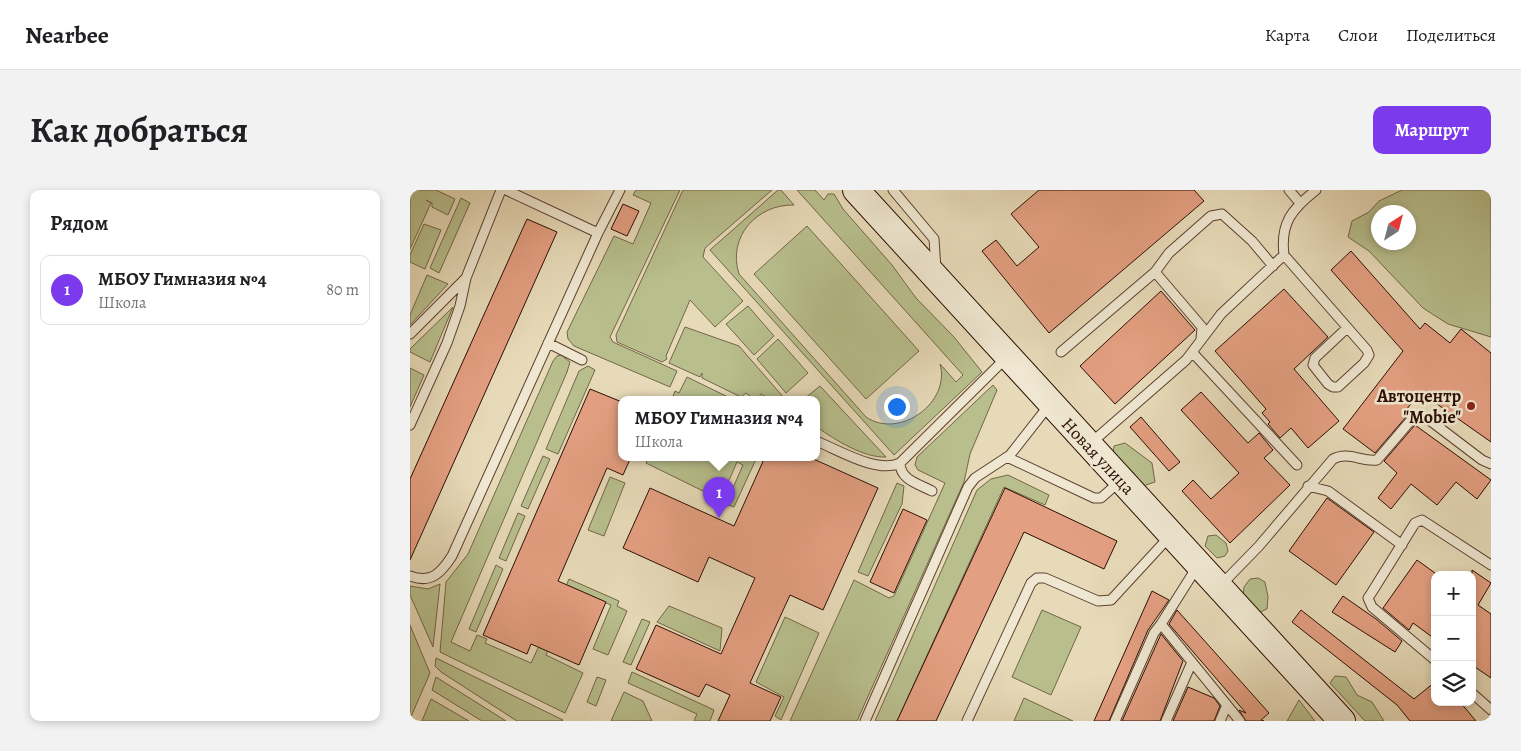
<!DOCTYPE html>
<html lang="ru">
<head>
<meta charset="utf-8">
<style>
	body { margin:0; font-family:Alegreya,serif; background:#f2f2f2; color:#202124 }
	.controls { position:absolute; right:15px; bottom:15px; display:grid; overflow:hidden; border-radius:10px; box-shadow:0 2px 8px #0003 }
	.controls button { width:45px; height:45px; display:grid; place-items:center; padding:0; border:0; border-bottom:1px solid #e0e0e0; background:#fff; color:#202124; font:25px sans-serif }
	.compass { position:absolute; left:961px; top:15px; width:45px; height:45px; border-radius:50%; background:#fff; box-shadow:0 2px 8px #0003; rotate:36deg }
	.you { position:absolute; left:486px; top:216px; width:18px; height:18px; margin:-12px; border:4px solid #fff; border-radius:50%; background:#1a73e8; box-shadow:0 0 0 8px #1a73e833 }
	.badge { display:grid; place-items:center; width:32px; height:32px; border-radius:50%; background:#7c3aed; color:#fff; font-size:16px; font-weight:700 }
	.pin { position:absolute; translate:-50% -41px; filter:drop-shadow(0 1px 2px #0008) }
	.pin::after { content:''; position:absolute; top:26px; width:18px; height:15px; background:inherit; clip-path:polygon(0 0,100% 0,50% 100%) }
	.popup { position:absolute; left:208px; top:206px; width:202px; height:65px; box-sizing:border-box; display:grid; place-content:center; border-radius:10px; background:#fff; filter:drop-shadow(0 1px 4px #0005); font-size:16px; white-space:nowrap; color:#757577 }
	.popup b { font-size:19px; color:#202124 }
	.popup::after { content:''; position:absolute; left:50%; top:100%; margin-left:-10px; border:10px solid transparent; border-top-color:#fff }
	.list { margin:0; padding:0; list-style:none }
	h2 { display:flex; justify-content:space-between; align-items:center; height:65px; margin:0; padding:0 20px; font-size:21px }
	h2 small { font-size:16px; font-weight:400; color:#757577 }
	.list li { display:grid; grid-template-columns:32px 1fr auto; gap:15px; align-items:center; box-sizing:border-box; height:70px; margin:0 10px 10px; padding:0 10px; border:1px solid #e0e0e0; border-radius:10px }
	.list b { display:block; font-size:19px; white-space:nowrap }
	.list p { margin:0; font-size:16px; white-space:nowrap; color:#757577 }
	.list em { font-size:16px; font-style:normal; color:#757577 }
	.icon { flex:none; width:28px; height:28px; fill:none; stroke:currentColor; stroke-width:2; stroke-linecap:round; stroke-linejoin:round }
	.map { position:relative; flex:none; width:1081px; height:531px; overflow:hidden; border-radius:10px }
	header { display:flex; align-items:center; gap:30px; box-sizing:border-box; height:70px; padding:0 25px; background:#fff; border-bottom:1px solid #e0e0e0 }
	header strong { font-size:24px }
	nav { display:flex; gap:28px; margin-inline-start:auto; font-size:18px }
	.intro { display:flex; align-items:center; justify-content:space-between; box-sizing:border-box; height:120px; padding:0 30px }
	h1 { margin:0; font-size:35px }
	.button { padding:12px 22px; border-radius:10px; background:#7c3aed; color:#fff; font-size:18px; font-weight:700 }
	main { display:flex; gap:30px; padding:0 30px }
	aside { flex:1; background:#fff; border-radius:10px; box-shadow:0 2px 8px #0003 }
	.map>svg:first-child { display:block }
</style>
</head>
<body>
<header>
<strong>Nearbee</strong>
<nav><a>Карта</a><a>Слои</a><a>Поделиться</a></nav>
</header>
<div class="intro"><h1>Как добраться</h1><a class="button">Маршрут</a></div>
<main>
<aside>
<h2>Рядом<small></small></h2>
<ul class="list">
<li><span class="badge">1</span><div><b>МБОУ Гимназия №4</b><p>Школа</p></div><em>80 m</em></li>
</ul>
</aside>
<div class="map">
<svg width="1081" height="531" viewBox="0 0 1081 531">
	<rect width="100%" height="100%" fill="#e7dab8"/>
	<filter id="stains"><feTurbulence type="fractalNoise" baseFrequency=".004" numOctaves="4"/><feColorMatrix values="0 0 0 0 .2 0 0 0 0 .09 0 0 0 0 .02 0 0 0 .5 -.17"/></filter>
	<radialGradient id="worn" r=".72"><stop offset=".6" stop-color="#630" stop-opacity="0"/><stop offset="1" stop-color="#630" stop-opacity=".3"/></radialGradient>
	<path fill="#b8bf8d" stroke="#726648" fill-rule="evenodd" d="M 0,0 L 26,0 L 45,9 L 38,25 L 22,17 L 22,13 L 16,10 L 21,13 L 0,59 Z
		M 226,0 L 270,0 L 200,147 L 203,152 L 267,181 L 260,197 L 164,156 L 158,149 L 157,142 L 204,46 L 223,54 L 241,13 L 223,5 Z
		M 273,0 L 362,0 L 295,58 L 293,67 L 333,111 L 305,137 L 280,110 L 256,166 L 257,169 L 252,172 L 207,152 L 206,145 Z
		M 368,0 L 371,0 L 384,15 C 347,14 317,47 329,84 L 456,227 C 490,250 541,212 530,174 L 546,192 L 553,185 L 387,0 L 405,0 L 414,10 L 418,4 L 424,4 L 433,19 L 482,75 L 506,108 L 544,147 L 572,182 L 484,265 L 300,60 Z
		M 992,0 L 1081,0 L 1081,147 L 1038,134 L 1013,118 L 959,61 L 938,47 L 942,31 L 959,22 L 969,11 ZM 998,22 L 998,52 L 968,52 L 968,22 Z
		M 51,8 L 60,13 L 29,83 L 20,78 Z
		M 14,34 L 31,40 L 15,79 L 0,72 L 0,65 Z
		M 397,36 L 509,161 L 456,209 L 344,84 Z
		M 17,85 L 38,94 L 0,135 L 0,125 Z
		M 338,116 L 364,146 L 344,165 L 316,134 Z
		M 43,117 L 20,172 L 0,162 L 0,159 Z
		M 275,137 L 329,156 L 375,209 L 359,209 L 351,204 L 348,209 L 344,209 L 336,203 L 331,207 L 292,188 L 292,183 L 290,187 L 259,173 Z
		M 368,149 L 398,183 L 376,203 L 347,169 Z
		M 151,165 L 160,172 L 157,182 L 41,452 L 60,461 L 67,445 L 77,449 L 75,453 L 121,473 L 129,456 L 138,460 L 136,465 L 173,483 L 155,523 L 30,462 L 36,392 L 58,364 L 143,171 L 147,166 Z
		M 178,176 L 185,180 L 148,264 L 136,259 L 169,181 Z
		M 0,178 L 14,185 L 0,217 Z
		M 277,187 L 322,209 L 262,209 L 265,201 L 269,203 Z
		M 583,195 L 587,200 L 560,264 L 554,292 L 447,531 L 380,531 L 444,390 L 479,408 L 484,406 L 535,293 L 508,280 L 505,275 L 507,267 Z
		M 410,196 L 476,267 C 454,268 425,250 407,237 L 406,209 L 394,209 Z
		M 715,253 L 742,273 L 745,292 L 733,296 L 703,263 L 704,256 Z
		M 133,266 L 140,269 L 118,319 L 111,316 Z
		M 238,267 L 334,268 L 347,267 L 324,317 L 316,314 L 333,275 L 327,272 C 320,287 316,306 297,303 L 236,273 Z
		M 598,285 L 639,305 L 635,315 L 594,297 L 487,531 L 465,531 L 567,300 L 581,289 Z
		M 200,287 L 215,293 L 194,346 L 178,340 Z
		M 487,293 L 494,296 L 492,314 L 458,386 L 448,382 Z
		M 108,323 L 115,326 L 96,371 L 89,368 Z
		M 806,345 L 816,353 L 818,361 L 815,366 L 807,368 L 795,356 L 798,346 Z
		M 86,375 L 93,379 L 66,442 L 59,439 Z
		M 848,388 L 855,392 L 858,407 L 857,419 L 850,422 L 833,405 L 834,397 L 840,389 Z
		M 159,389 L 209,411 L 207,416 L 217,421 L 198,465 L 183,459 L 201,415 L 156,396 Z
		M 30,394 L 23,457 L 0,405 L 0,396 L 18,399 Z
		M 259,416 L 312,438 L 310,461 L 247,432 Z
		M 632,420 L 671,437 L 641,505 L 602,487 Z
		M 375,427 L 409,443 L 371,530 L 365,526 L 374,507 L 346,492 Z
		M 232,429 L 240,432 L 221,475 L 213,472 Z
		M 0,435 L 20,483 L 0,529 Z
		M 26,468 L 153,530 L 152,531 L 107,531 L 31,482 L 25,476 Z
		M 222,482 L 304,520 L 300,531 L 284,531 L 287,524 L 218,493 Z
		M 925,486 L 936,487 L 947,505 L 962,512 L 974,531 L 955,531 L 920,493 Z
		M 26,487 L 96,531 L 72,531 L 22,500 Z
		M 187,487 L 196,490 L 186,516 L 177,512 Z
		M 214,502 L 233,511 L 242,531 L 201,531 Z
		M 614,508 L 663,531 L 604,531 Z
		M 21,509 L 59,531 L 12,531 Z
		M 889,510 L 905,531 L 877,531 Z"/>
	<path fill="#e39f81" stroke="#2c0d02" d="M 629,0 L 784,0 L 794,11 L 639,143 L 572,61 L 586,50 L 607,76 L 629,57 L 601,24 Z
		M 213,14 L 229,21 L 217,46 L 201,39 Z
		M 117,29 L 147,42 L 0,370 L 0,289 Z
		M 941,61 L 1010,139 L 1015,133 L 1040,153 L 1051,139 L 1081,163 L 1081,252 L 1010,202 L 993,224 L 996,227 L 965,263 L 933,239 L 993,161 L 921,80 Z
		M 874,99 L 918,147 L 884,179 L 929,231 L 898,258 L 881,238 L 870,248 L 858,234 L 860,232 L 852,223 L 856,219 L 805,161 Z
		M 751,101 L 785,140 L 705,214 L 670,176 Z
		M 180,199 L 212,212 L 212,267 L 221,267 L 213,285 L 197,278 L 148,391 L 196,412 L 169,475 L 121,454 L 117,464 L 73,445 Z
		M 791,202 L 838,253 L 849,243 L 863,260 L 854,268 L 880,295 L 820,353 L 772,301 L 783,290 L 801,309 L 829,283 L 771,220 Z
		M 731,227 L 770,272 L 759,281 L 720,237 Z
		M 1005,235 L 1081,290 L 1067,309 L 1046,292 L 1027,315 L 1001,294 L 981,319 L 968,308 L 987,283 L 974,271 Z
		M 355,267 L 399,267 L 468,298 L 413,420 L 380,405 L 340,493 L 371,507 L 360,531 L 308,531 L 320,505 L 296,494 L 289,507 L 226,479 L 246,435 L 311,464 L 345,388 L 299,367 L 288,392 L 213,358 L 240,298 L 324,336 Z
		M 595,298 L 707,351 L 694,379 L 614,342 L 526,531 L 487,531 Z
		M 917,308 L 964,342 L 926,395 L 879,361 Z
		M 493,319 L 517,330 L 484,403 L 460,392 Z
		M 1007,370 L 1025,383 L 1025,449 L 1003,433 L 999,440 L 973,418 Z
		M 1062,380 L 1081,393 L 1068,415 L 1081,424 L 1081,488 L 1062,475 Z
		M 742,401 L 759,410 L 738,440 L 699,531 L 684,531 Z
		M 933,406 L 966,429 L 992,451 L 985,462 L 922,422 Z
		M 767,420 L 859,523 L 851,530 L 854,531 L 836,531 L 829,520 L 836,523 L 759,434 Z
		M 891,420 L 1004,509 L 1025,492 L 1025,512 L 1050,512 L 1066,531 L 1000,531 L 987,515 L 882,432 Z
		M 751,444 L 773,471 L 750,531 L 712,531 Z
		M 778,497 L 804,508 L 810,516 L 804,531 L 763,531 Z"/>
	<g fill="none" stroke-linecap="round" stroke-linejoin="round">
		<defs>
			<path id="lane" d="M 96,0 L 188,43
				M 483,0 L 524,49 L 526,79
				M 879,0 L 890,13
				M 874,65 C 870,33 882,19 906,0
				M 745,82 L 759,63 L 801,26 L 812,24 L 842,51 L 863,76
				M 0,144 L 56,88
				M 138,153 L 172,170
				M 651,162 L 745,82 L 792,137 L 791,149
				M 782,162 L 887,275
				M 0,235 L 37,153 L 50,116 L 56,88 L 91,0
				M 406,251 C 429,260 467,284 490,273 L 597,167
				M 681,253 L 776,170 L 811,124 L 874,65 L 957,160 L 959,165 L 954,173 L 928,197 L 923,197 L 918,194 L 903,175 L 905,168 L 937,138
				M 597,267 L 684,308 L 691,308 L 709,292
				M 490,273 C 490,290 509,294 522,301
				M 898,296 L 918,301 L 992,355
				M 0,386 C 21,394 31,383 42,366 L 188,43 L 210,0
				M 811,395 L 849,356 L 923,269 C 939,261 951,272 967,270 L 1002,229 L 1018,229 L 1072,270 L 1081,274
				M 751,434 L 830,531
				M 1025,470 L 962,417 L 958,408 L 962,402 L 1005,333 L 1012,330 L 1081,375
				M 1062,503 L 1081,520
				M 455,531 L 558,297 L 565,288 L 600,265 L 640,214
				M 557,531 L 621,393 L 627,388 L 635,388 L 688,411 L 701,410 L 760,346
				M 705,531 L 744,443 L 751,434 L 787,377
				M 756,531 L 782,472
				M 810,531 L 817,515"/>
			<path id="secondary" d="M 446,0 L 932,531"/>
		</defs>
		<use href="#lane" stroke="#5b4030" stroke-width="11"/>
		<use href="#secondary" stroke="#2c0d02" stroke-width="28"/>
		<use href="#lane" stroke="#efe7d1" stroke-width="9"/>
		<use href="#secondary" stroke="#efe7d1" stroke-width="26"/>
	</g>
	<circle fill="#8f2418" stroke="#efe7d1" stroke-width="2" cx="1061" cy="216" r="5"/>
	<g text-anchor="middle" stroke-width="5" stroke-linejoin="round" paint-order="stroke">
		<g font-size="18" font-weight="bold" fill="#2c0d02" stroke="#efe7d1" text-anchor="end">
			<text x="1051" y="212">Автоцентр<tspan x="1051" dy="21">"Mobie"</tspan></text>
		</g>
		<g font-size="18" fill="#2c0d02" stroke="#efe7d1">
			<text transform="translate(688 266) rotate(47)" y="6">Новая улица</text>
		</g>
	</g>
	<rect width="100%" height="100%" filter="url(#stains)"/>
	<rect width="100%" height="100%" fill="url(#worn)"/>
</svg>
<div class="controls">
<button>+</button>
<button>−</button>
<button><svg class="icon" aria-label="layers" viewBox="0 0 24 24"><path d="M12 4l9 5-9 5-9-5zM3 14l9 5 9-5"/></svg></button>
</div>
<svg class="compass" viewBox="-18 -18 36 36"><path d="M0-13l5 13h-10z" fill="#e53935"/><path d="M0 13l5-13h-10z" fill="#757577"/></svg>
<div class="you"></div>
<div class="pin badge" style="left:309px;top:328px">1</div>
<div class="popup"><b>МБОУ Гимназия №4</b>Школа</div>
</div>
</main>
</body>
</html>
